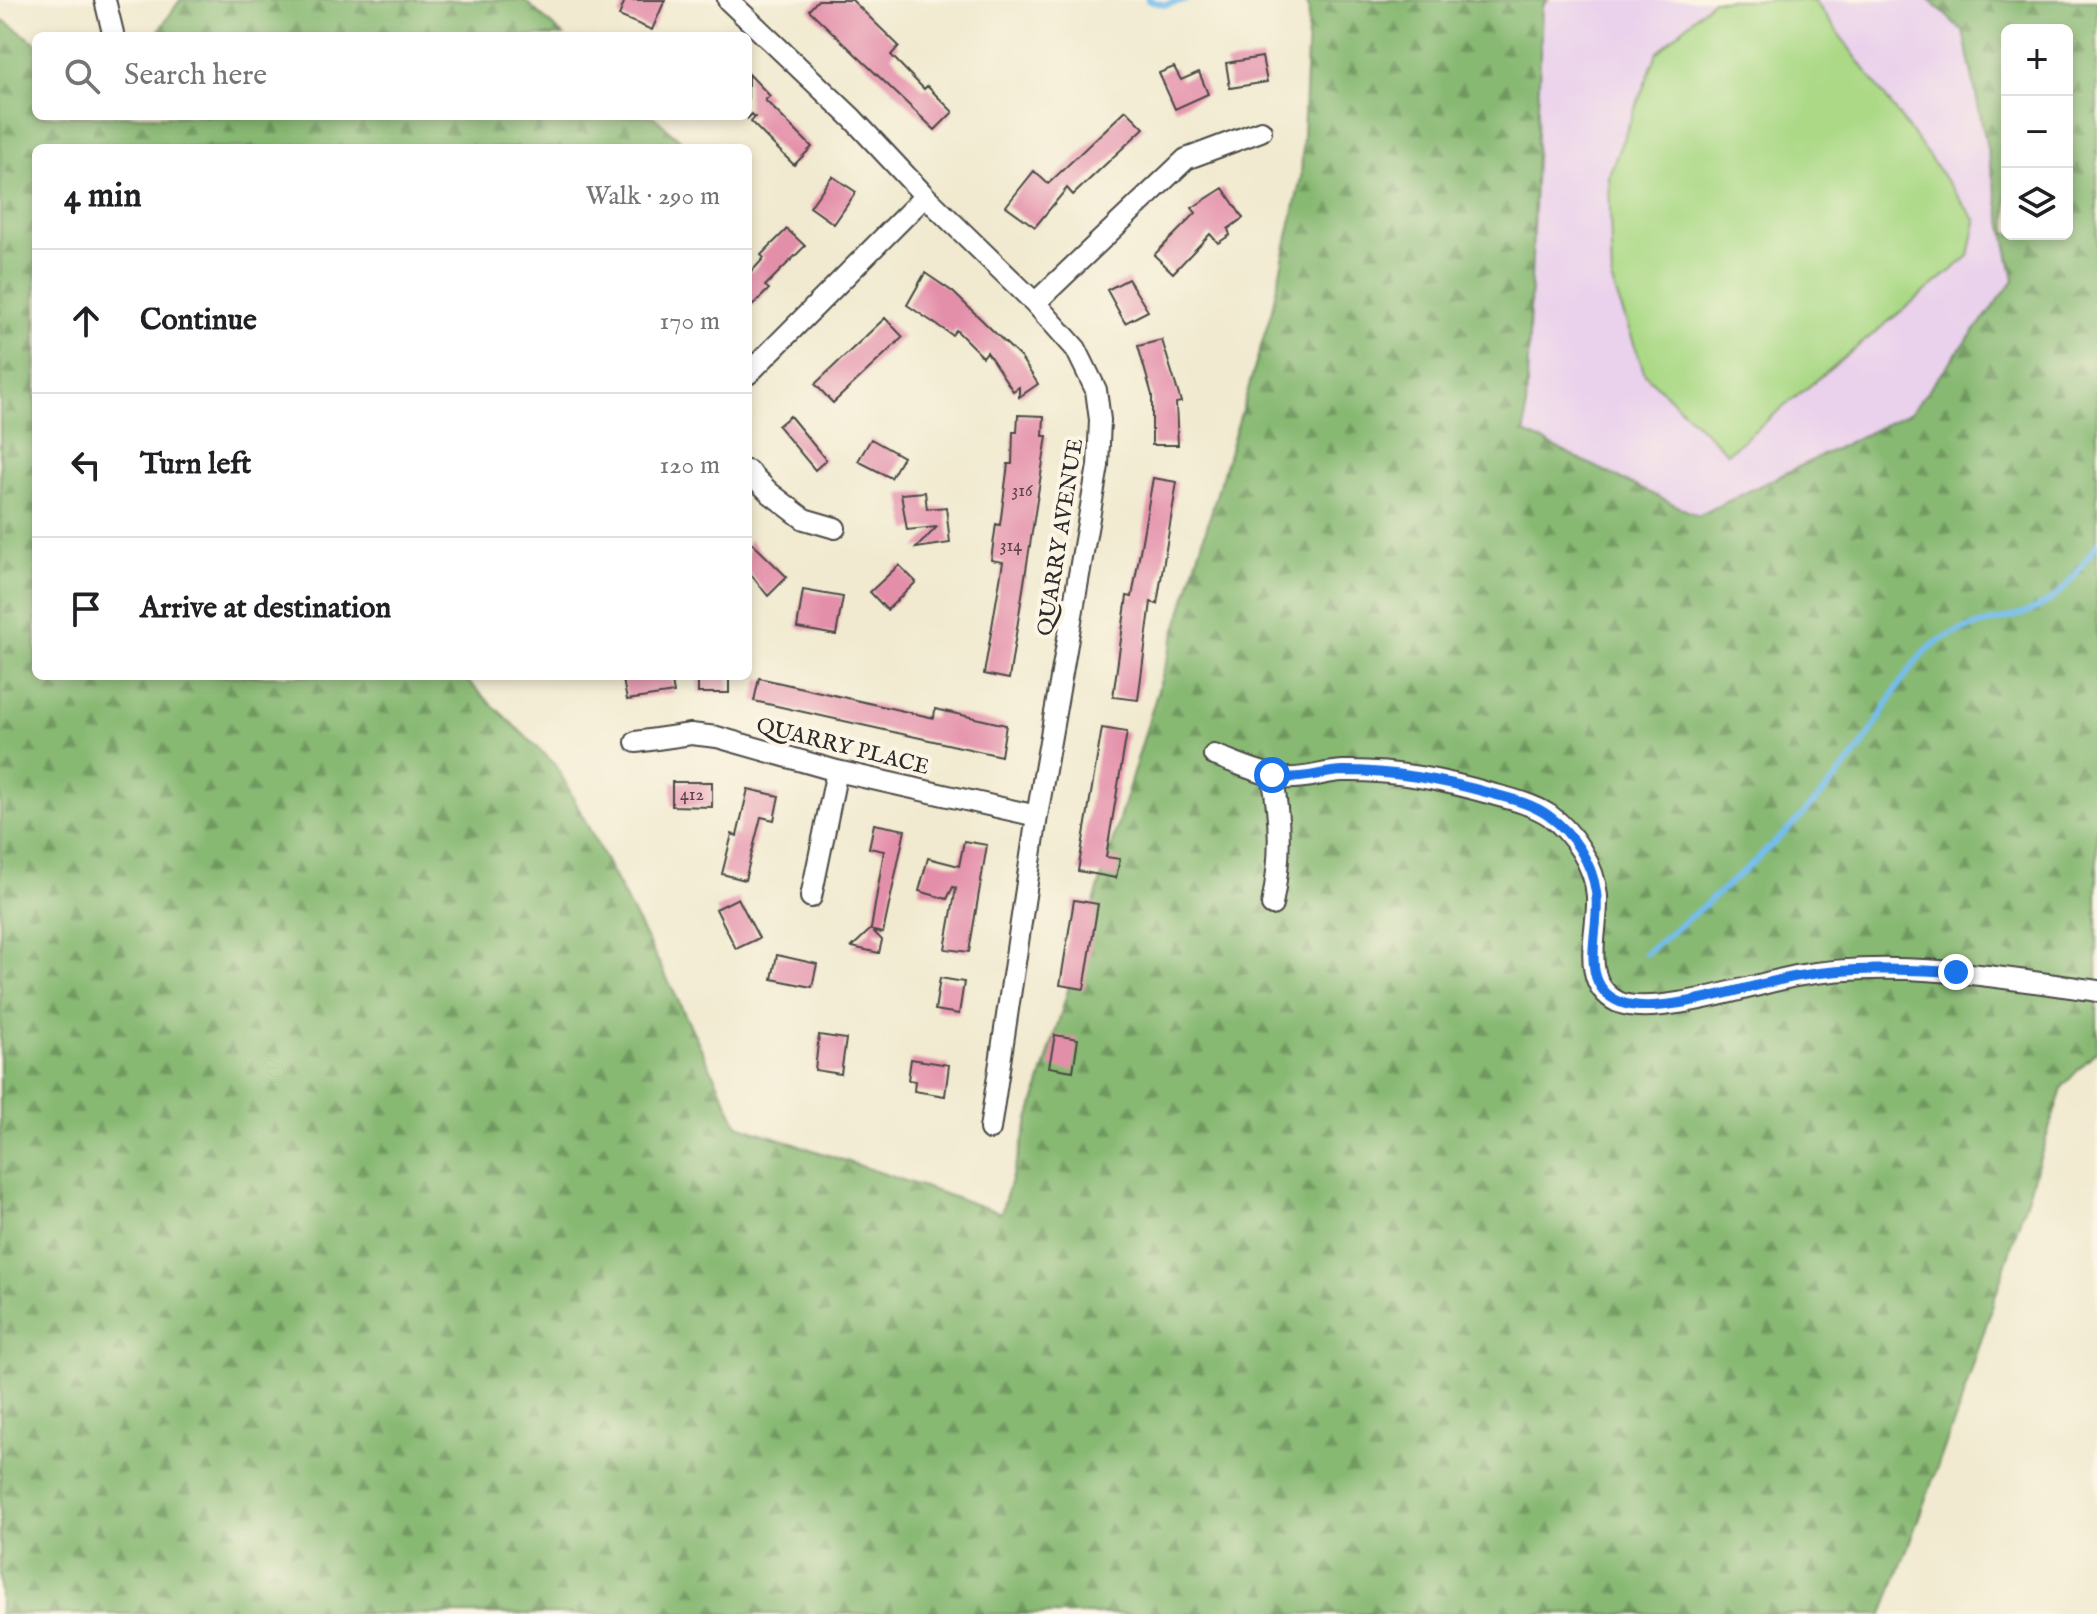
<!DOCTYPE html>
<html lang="en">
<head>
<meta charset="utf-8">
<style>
	body { margin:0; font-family:"IM FELL English",serif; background:#f2f2f2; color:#202124 }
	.controls { position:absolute; right:24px; top:24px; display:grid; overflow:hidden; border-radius:12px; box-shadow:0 4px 12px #0003 }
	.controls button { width:72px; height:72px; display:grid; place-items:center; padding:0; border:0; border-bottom:2px solid #e0e0e0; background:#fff; color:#202124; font:40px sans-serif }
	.stop { position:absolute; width:24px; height:24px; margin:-18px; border:6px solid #1a73e8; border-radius:50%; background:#fff }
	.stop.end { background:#1a73e8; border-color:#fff; box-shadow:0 2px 8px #0008 }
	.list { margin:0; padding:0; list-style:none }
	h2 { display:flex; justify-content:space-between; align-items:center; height:104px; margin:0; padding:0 32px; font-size:34px }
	h2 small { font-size:26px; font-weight:400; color:#757577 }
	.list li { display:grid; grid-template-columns:52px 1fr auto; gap:24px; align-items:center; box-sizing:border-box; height:144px; padding:0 32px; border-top:2px solid #e0e0e0 }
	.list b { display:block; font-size:30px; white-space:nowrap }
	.list em { font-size:26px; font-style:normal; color:#757577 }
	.icon { flex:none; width:44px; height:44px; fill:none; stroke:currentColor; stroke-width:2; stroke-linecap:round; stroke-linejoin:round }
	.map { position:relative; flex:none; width:2097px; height:1614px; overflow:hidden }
	.search { position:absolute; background:#fff; box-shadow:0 4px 12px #0003; left:32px; top:32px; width:720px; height:88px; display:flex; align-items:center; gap:20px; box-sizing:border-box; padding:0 28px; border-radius:12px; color:#757577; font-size:30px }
	.panel { position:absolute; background:#fff; box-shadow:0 4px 12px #0003; left:32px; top:144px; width:720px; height:536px; border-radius:12px }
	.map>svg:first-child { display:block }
</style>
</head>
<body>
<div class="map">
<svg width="2097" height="1614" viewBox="0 0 2097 1614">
	<defs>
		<pattern id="forest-firs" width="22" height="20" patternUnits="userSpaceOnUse" patternTransform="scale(2)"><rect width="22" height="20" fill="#88b973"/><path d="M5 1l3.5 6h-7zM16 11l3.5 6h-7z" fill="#6f975f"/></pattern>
	</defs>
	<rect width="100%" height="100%" fill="#fcf5e5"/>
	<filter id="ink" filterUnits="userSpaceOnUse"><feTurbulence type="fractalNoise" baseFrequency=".0125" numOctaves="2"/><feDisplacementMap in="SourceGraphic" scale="16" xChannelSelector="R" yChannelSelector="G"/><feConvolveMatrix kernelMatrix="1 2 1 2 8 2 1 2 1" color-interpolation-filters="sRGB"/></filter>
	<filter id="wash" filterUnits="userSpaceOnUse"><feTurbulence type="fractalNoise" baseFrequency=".006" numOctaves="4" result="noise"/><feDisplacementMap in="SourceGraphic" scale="32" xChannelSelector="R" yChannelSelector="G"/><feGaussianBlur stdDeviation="1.8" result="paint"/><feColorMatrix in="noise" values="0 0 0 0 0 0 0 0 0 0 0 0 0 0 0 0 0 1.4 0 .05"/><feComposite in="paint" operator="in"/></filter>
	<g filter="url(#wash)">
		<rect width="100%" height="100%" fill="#f1ead0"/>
		<path fill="#ead1ec" d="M 1548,0 L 1929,0 L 1963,31 L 2014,280 L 1911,412 L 1698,516 L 1525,434 L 1542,6 Z"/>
		<path fill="#abd986" stroke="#6b8258" stroke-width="2" d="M 1713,0 L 1814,0 L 1976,221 L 1969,256 L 1727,453 L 1645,374 L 1612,282 L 1609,175 L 1657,53 Z"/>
		<path fill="url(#forest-firs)" stroke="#5a724f" stroke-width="2" fill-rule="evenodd" d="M 180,0 L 524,0 L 564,36 L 155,36 Z
			M 1304,0 L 1548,0 L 1542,6 L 1525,433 L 1698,516 L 1911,412 L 2014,280 L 1963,31 L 1929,0 L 2097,0 L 2097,1050 L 2063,1086 L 1960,1406 L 1883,1614 L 0,1614 L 0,18 L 36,43 L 36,116 L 653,116 L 689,148 L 36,148 L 36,676 L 462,676 L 556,765 L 674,992 L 738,1125 L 1001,1213 L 1271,313 L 1301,178 L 1309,7 ZM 2007,30 L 2067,30 L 2067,234 L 2007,234 Z"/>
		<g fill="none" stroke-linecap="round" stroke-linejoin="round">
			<path stroke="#76bded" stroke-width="6" d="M 1148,0 L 1165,5 L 1185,0
				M 1646,953 C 1719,894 1794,832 1853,758 C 1881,723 1895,680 1928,649 C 1961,619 2010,626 2046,603 C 2068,589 2082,565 2097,544"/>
		</g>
		<g id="blocks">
			<path fill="#e48faa" d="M 625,0 L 665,0 L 652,30 L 619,16 Z
				M 818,0 L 852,0 L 899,46 L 891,55 L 924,89 L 927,86 L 953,112 L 935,130 L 809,10 Z
				M 1262,57 L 1267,82 L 1230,88 L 1226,63 Z
				M 1174,67 L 1181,80 L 1199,72 L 1208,94 L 1175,109 L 1159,73 Z
				M 748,73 L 770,96 L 765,100 L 812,147 L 794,165 L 751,122 L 755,117 L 752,114 L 748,118 Z
				M 1126,110 L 1144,128 L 1073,195 L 1067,188 L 1035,227 L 1006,206 L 1034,171 L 1048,184 Z
				M 832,176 L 856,192 L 834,224 L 810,207 Z
				M 1223,188 L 1243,218 L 1228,229 L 1230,235 L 1218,243 L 1210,234 L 1173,273 L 1154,255 L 1196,213 L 1192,208 Z
				M 787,229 L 805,246 L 765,286 L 769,289 L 748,310 L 748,269 L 751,272 L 764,258 L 761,255 Z
				M 925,273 L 953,292 L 1021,358 L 1038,384 L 1019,397 L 1019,387 L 1013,391 L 987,352 L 983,357 L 956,330 L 952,335 L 907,305 Z
				M 1128,279 L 1148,311 L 1125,323 L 1107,290 Z
				M 885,318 L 903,337 L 833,403 L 815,384 Z
				M 1162,340 L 1181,402 L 1176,403 L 1178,445 L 1152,445 L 1152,395 L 1138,346 Z
				M 1018,415 L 1044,416 L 1043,436 L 1047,436 L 1009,679 L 984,674 L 1003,562 L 991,560 L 996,524 L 1000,525 L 1008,464 L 1012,464 L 1013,432 L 1017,432 Z
				M 790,416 L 826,460 L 815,470 L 778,426 Z
				M 871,439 L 903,457 L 891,478 L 858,461 Z
				M 1153,478 L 1177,482 L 1157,604 L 1151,602 L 1138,700 L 1113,697 L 1127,596 L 1132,597 Z
				M 925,492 L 927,509 L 946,507 L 950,543 L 916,548 L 937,527 L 907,530 L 901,494 Z
				M 748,539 L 787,577 L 768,596 L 748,571 Z
				M 899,565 L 916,582 L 887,610 L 870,592 Z
				M 803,590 L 843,597 L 836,635 L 797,628 Z
				M 631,676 L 671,676 L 674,693 L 627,700 L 623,680 L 631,678 Z
				M 698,676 L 729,676 L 729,693 L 698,693 Z
				M 759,678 L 934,718 L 935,709 L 1006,725 L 1001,756 L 754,701 Z
				M 1102,728 L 1127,732 L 1106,857 L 1120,859 L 1116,878 L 1078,871 Z
				M 672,782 L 712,782 L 712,807 L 672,806 Z
				M 748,789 L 779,796 L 774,820 L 761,817 L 745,880 L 722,874 L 732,834 L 737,836 Z
				M 874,824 L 905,830 L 883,933 L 873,931 L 882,940 L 879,953 L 852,947 L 871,929 L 884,851 L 869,848 Z
				M 964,841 L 987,845 L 969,952 L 945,949 L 956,888 L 953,887 L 947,899 L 919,891 L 928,858 L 959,866 Z
				M 738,898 L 759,938 L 736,949 L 716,909 Z
				M 1074,900 L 1098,904 L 1084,989 L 1060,985 Z
				M 777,955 L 817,964 L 812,987 L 772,979 Z
				M 940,978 L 964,982 L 959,1014 L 935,1010 Z
				M 819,1035 L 846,1039 L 841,1074 L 815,1070 Z
				M 1055,1035 L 1078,1039 L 1073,1071 L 1049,1067 Z
				M 911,1059 L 949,1065 L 945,1096 L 914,1091 L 915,1081 L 908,1080 Z"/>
		</g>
	</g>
	<g filter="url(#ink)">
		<use href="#blocks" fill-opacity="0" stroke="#494844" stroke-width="2"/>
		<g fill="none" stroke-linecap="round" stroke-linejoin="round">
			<defs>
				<path id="minor" d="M 105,0 L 113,33
					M 728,0 L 852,118 L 925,196 L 1035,303 L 1076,349 L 1096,390 L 1100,420 L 1098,466 L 1037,816 L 990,1129
					M 1035,303 L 1186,159 L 1261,131
					M 748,374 L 925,196
					M 748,471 L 770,493 L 804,519 L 835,528
					M 636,742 L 691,734 L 717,737 L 837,771 L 1037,816
					M 1214,755 C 1237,763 1260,774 1283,778 C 1305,780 1322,772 1343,771 C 1395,770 1443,780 1492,794 C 1511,799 1532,804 1549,815 C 1573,832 1595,866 1597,896 C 1599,931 1578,982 1618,1002 C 1652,1018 1756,984 1796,976 C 1896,958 1997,977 2097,991
					M 1272,775 C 1281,821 1281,858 1272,905
					M 811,897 L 837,771"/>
			</defs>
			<use href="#minor" stroke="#494844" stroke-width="24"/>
			<use href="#minor" stroke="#fff" stroke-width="20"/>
		</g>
	</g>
	<g fill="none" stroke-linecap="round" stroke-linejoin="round" filter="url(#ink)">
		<path stroke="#1a73e8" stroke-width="10" d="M 1272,775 C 1300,782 1317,772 1343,771 C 1395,771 1444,780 1493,794 C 1512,799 1533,804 1549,816 C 1573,833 1592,863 1596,892 C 1602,927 1575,984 1620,1002 C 1659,1018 1755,983 1799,976 C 1851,967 1903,969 1956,972"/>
	</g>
	<g text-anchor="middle" stroke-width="8" stroke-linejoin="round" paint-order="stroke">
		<g font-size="18" fill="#59444b">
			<text x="1022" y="496">316</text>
			<text x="1011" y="551">314</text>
			<text x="692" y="800">412</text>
		</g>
		<g font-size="22" fill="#2b2b2b" stroke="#fcf5e5">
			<text transform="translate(1059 537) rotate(-81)" y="8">QUARRY AVENUE</text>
			<text transform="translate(843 745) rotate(14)" y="8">QUARRY PLACE</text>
		</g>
	</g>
</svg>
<div class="controls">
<button>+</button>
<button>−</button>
<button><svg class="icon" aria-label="layers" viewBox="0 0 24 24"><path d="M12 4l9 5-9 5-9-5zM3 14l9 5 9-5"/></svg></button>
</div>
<div class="stop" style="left:1272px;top:775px"></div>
<div class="stop end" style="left:1956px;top:972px"></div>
<div class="search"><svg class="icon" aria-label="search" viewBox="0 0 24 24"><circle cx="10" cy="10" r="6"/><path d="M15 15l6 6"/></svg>Search here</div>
<section class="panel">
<h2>4 min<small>Walk · 290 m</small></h2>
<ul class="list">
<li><svg class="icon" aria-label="ahead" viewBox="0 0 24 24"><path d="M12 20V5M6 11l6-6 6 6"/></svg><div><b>Continue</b></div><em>170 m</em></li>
<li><svg class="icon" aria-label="left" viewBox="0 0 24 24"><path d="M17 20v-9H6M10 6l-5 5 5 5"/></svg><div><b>Turn left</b></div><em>120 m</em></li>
<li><svg class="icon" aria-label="arrive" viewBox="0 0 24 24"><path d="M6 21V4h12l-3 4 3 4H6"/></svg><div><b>Arrive at destination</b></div></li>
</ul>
</section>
</div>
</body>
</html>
